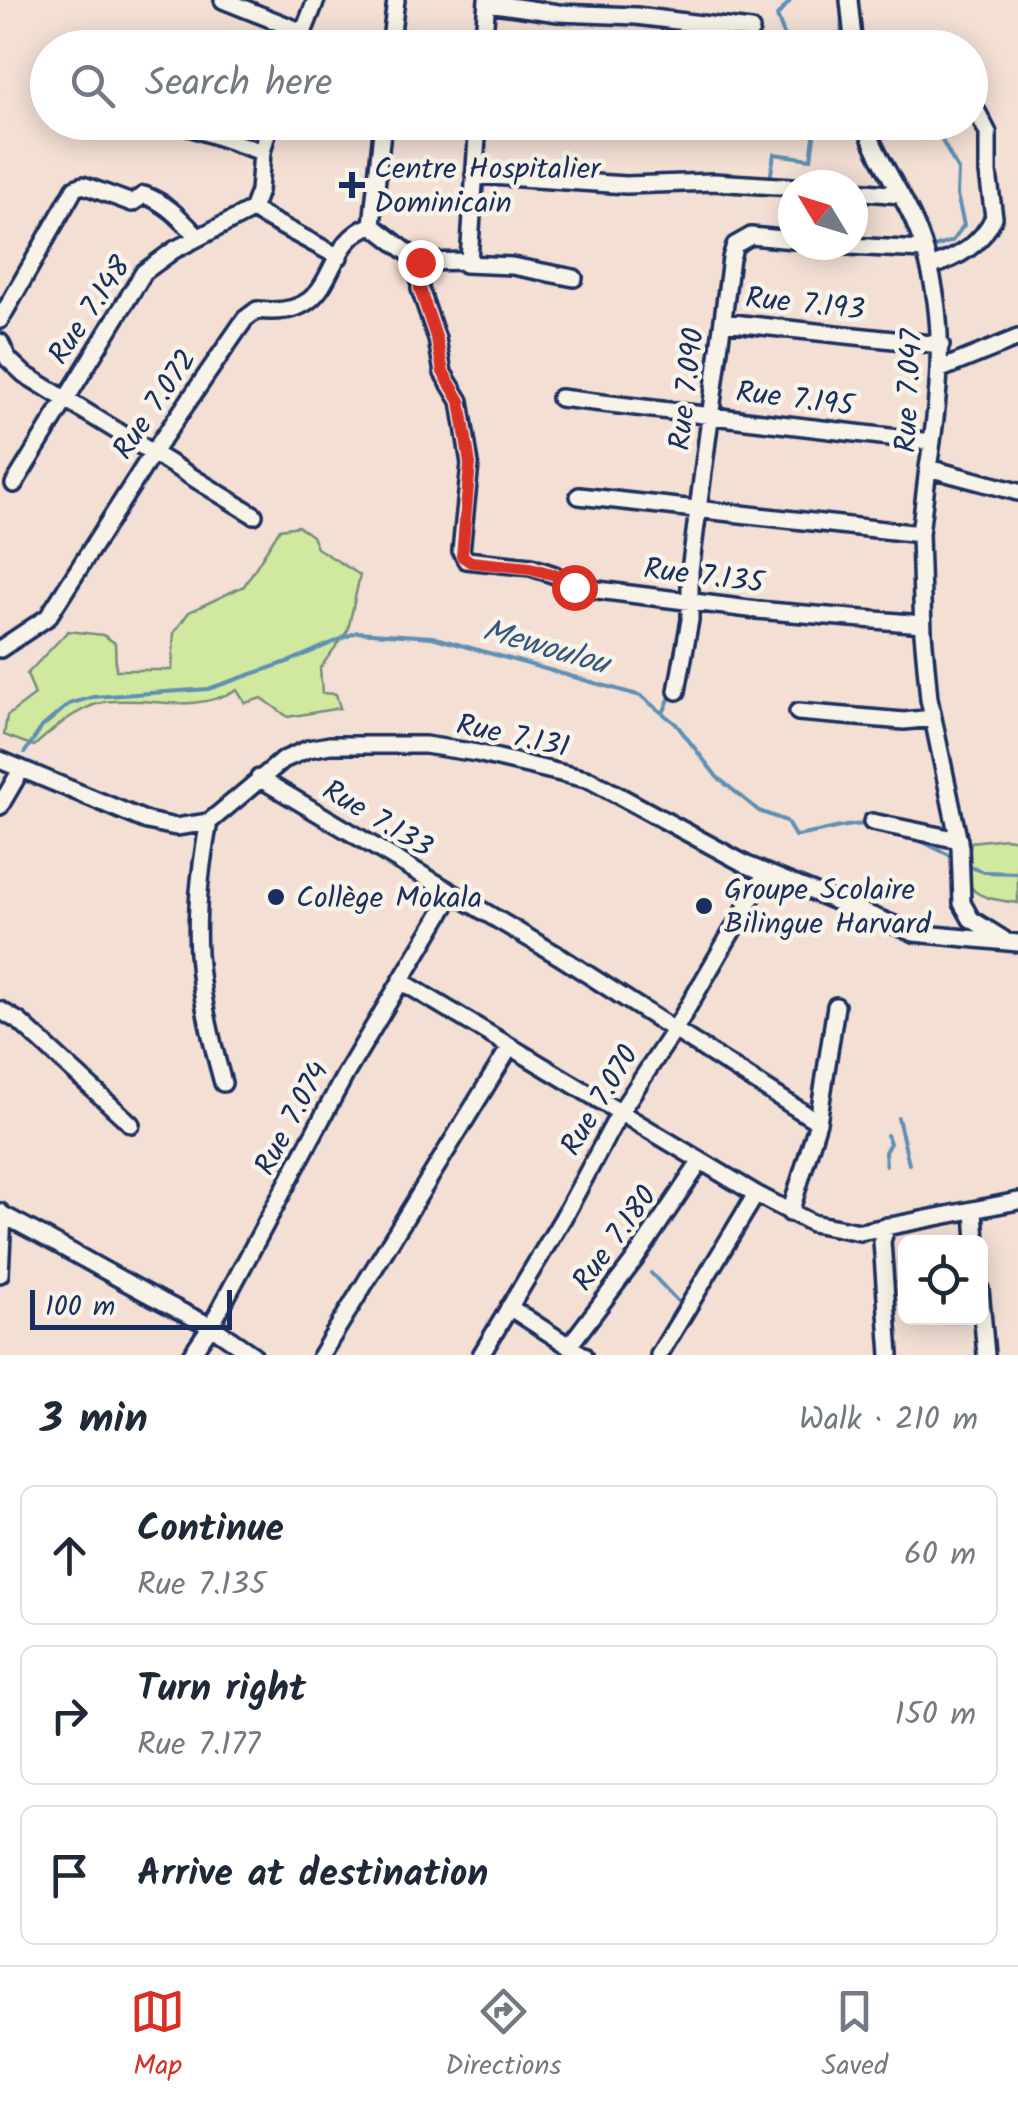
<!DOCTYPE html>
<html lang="en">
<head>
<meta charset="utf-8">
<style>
	body { margin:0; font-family:Kalam,sans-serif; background:#f2f2f3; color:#1f2937 }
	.controls { position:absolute; right:30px; bottom:30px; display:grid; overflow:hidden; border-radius:15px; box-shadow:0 5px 25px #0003 }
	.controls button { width:90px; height:90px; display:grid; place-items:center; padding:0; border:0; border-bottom:2px solid #e0e1e3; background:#fff; color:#1f2937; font:50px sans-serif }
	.compass { position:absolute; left:778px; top:170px; width:90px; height:90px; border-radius:50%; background:#fff; box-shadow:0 5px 25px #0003; rotate:308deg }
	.scale { position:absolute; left:30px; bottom:25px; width:202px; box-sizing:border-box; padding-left:10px; border:5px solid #1b2f5e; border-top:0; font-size:28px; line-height:35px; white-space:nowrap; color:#1b2f5e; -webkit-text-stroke:8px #f7f3e8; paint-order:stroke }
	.stop { position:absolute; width:30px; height:30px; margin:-22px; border:8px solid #d93025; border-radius:50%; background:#fff }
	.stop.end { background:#d93025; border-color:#fff; box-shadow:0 2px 10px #0008 }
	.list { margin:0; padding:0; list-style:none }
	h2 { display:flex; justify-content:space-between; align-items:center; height:130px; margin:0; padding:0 40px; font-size:42px }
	h2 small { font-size:32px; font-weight:400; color:#747a83 }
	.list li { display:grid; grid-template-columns:65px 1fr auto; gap:30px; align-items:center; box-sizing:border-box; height:140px; margin:0 20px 20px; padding:0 20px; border:2px solid #e0e1e3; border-radius:15px }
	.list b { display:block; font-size:38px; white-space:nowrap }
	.list p { margin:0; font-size:32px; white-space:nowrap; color:#747a83 }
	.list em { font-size:32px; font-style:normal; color:#747a83 }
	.icon { flex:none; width:55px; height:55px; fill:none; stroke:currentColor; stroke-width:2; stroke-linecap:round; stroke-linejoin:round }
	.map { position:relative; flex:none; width:1018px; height:1355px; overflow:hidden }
	.search { position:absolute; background:#fff; box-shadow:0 5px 25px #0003; left:30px; right:30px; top:30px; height:110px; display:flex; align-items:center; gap:25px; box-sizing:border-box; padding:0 35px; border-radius:55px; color:#747a83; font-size:38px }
	.sheet { height:610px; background:#fff }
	nav { display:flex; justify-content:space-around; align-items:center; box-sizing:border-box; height:140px; border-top:2px solid #e0e1e3; background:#fff; font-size:28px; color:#747a83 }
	nav a { display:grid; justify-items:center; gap:5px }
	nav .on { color:#d93025 }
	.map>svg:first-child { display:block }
</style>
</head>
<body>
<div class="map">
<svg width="1018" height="1355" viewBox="0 0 1018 1355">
	<rect width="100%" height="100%" fill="#f3dfd4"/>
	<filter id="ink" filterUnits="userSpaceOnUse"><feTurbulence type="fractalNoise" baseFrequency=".01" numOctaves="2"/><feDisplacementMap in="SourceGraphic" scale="20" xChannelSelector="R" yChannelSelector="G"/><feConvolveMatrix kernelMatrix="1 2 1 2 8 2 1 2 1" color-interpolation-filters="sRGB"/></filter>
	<g filter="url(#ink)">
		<path fill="#d1e99e" stroke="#768c7e" stroke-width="2.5" d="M 298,526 L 312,536 L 317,548 L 360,575 L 348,630 L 320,668 L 322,693 L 336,694 L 340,708 L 288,717 L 262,698 L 245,703 L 237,690 C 188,714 163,698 114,701 C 83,702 56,727 34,746 L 4,735 L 7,716 L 35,695 L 27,674 L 68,631 L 103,635 L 115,643 L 116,670 L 172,670 L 174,633 L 189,612 L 244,586 L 280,529 Z
			M 1006,838 L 1018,840 L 1018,903 C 968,896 963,893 971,842 Z"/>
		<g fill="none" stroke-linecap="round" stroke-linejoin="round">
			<path stroke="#5e8fb3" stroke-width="4" d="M 789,48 L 777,16 L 791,0
				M 841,48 L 842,9
				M 770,180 L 774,154 L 811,159 L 816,122
				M 929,249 L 952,241 L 964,225 L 957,195 L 958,170 L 932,122
				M 664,711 L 672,692
				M 25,752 L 42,727 L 69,704 L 93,697 L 208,689 L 290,661 L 357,632 L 432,637 L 641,696 L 676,724 L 717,777 L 759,811 L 786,821 L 795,836 C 816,834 850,822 868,825
				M 915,838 L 955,858
				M 968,866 L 984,872 L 1018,873
				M 898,1118 L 909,1164
				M 886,1165 L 885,1152 L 890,1143 L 887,1135
				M 651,1273 L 681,1305
				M 935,1323 L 980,1319"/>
			<defs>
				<path id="minor" d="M 223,0 L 303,32
					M 849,0 L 854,48
					M 487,3 L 558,13 L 636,16 L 751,30
					M 297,48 L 316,0
					M 390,48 L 396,0
					M 483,48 L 487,0
					M 175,122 L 262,152
					M 865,122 C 874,154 899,188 913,219 C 949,300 942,382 928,468 L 1018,492
					M 130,125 L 134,122
					M 474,175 L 626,185 L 713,182 L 793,187
					M 853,191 L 901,195
					M 252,210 L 339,257
					M 372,225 L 420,262 L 469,261 L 478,122
					M 372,225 L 383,122
					M 831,245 L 923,250
					M 420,262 L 420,289 L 437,339 L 443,373 L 460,401 L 470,464 L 461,551 L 466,560 L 531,567 L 555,575 L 574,587 L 757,610 L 922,624
					M 465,264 L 512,266 L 574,278
					M 930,267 C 959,257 981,245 994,217 L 988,173 L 988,133 L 970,98
					M 0,320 L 75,188 L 83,185 L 132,203 L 144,195 C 167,203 181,219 198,237
					M 723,322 L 941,345
					M 0,342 L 8,359 L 24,374 L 254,515
					M 941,369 L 1018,338
					M 560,398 L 932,442
					M 928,468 L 920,534 L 923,633 L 929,699 L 960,847 L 962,903 L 971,919 L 1003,939
					M 14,484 L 144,272 L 174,250 L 252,210 L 259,191 L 262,152 L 270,122
					M 579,496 L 920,534
					M 0,649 L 48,617 L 152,454 L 245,319 L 257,310 C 344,320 316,245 372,225
					M 677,691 L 690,620 L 690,571 L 731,258 L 735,245 L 751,236 L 793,240
					M 798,712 L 904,721 L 933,718
					M 0,760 L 147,821 L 176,827 L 209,822 L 283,760 L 308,749 L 330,745 L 425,745 L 477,753 L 590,780 L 747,865 L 914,933 L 1018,943
					M 259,778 L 559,956 L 818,1122 L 790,1213
					M 0,806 L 21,770
					M 209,822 C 189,925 195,983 223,1083
					M 872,822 L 959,840
					M 401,981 L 756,1194 L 812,1223 L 860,1232 L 1018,1201
					M 0,1010 L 20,1022 L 131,1124
					M 818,1122 L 836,1006
					M 974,1211 L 976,1242
					M 0,1212 L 3,1215 L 0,1274
					M 3,1215 C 73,1251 140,1293 211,1326 L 191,1355
					M 887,1226 L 882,1241 L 890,1355
					M 980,1289 L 986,1355
					M 509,1307 L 583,1355
					M 569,1346 L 635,1259 L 701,1161
					M 253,1355 L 211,1326 L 345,1075 L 452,895
					M 321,1355 L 510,1047
					M 481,1355 L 563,1218 L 620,1112 L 675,1029 L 766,873
					M 659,1355 L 756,1194"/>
			</defs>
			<use href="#minor" stroke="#1b2f5e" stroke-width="22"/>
			<use href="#minor" stroke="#f7f3e8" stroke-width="15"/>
		</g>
	</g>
	<g fill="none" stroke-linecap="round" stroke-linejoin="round" filter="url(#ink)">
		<path stroke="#d93025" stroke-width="12" d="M 420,262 L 420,289 L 437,340 L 443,372 L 460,401 L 470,464 L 462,556 L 471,562 L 530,568 L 555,575 L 574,587"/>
	</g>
	<g fill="#1b2f5e" stroke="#f7f3e8" stroke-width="4">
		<path d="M347 170h10v10h10v10h-10v10h-10v-10h-10v-10h10z"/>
		<circle cx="276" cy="897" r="10"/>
		<circle cx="704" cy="906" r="10"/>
	</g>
	<g text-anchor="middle" stroke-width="9" stroke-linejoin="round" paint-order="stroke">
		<g font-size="30" fill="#1b2f5e" stroke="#f7f3e8" text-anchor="start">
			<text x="374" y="178">Centre Hospitalier<tspan x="374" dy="34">Dominicain</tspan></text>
			<text x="724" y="899">Groupe Scolaire<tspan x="724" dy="34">Bilingue Harvard</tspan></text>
			<text x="296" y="907">Collège Mokala</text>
		</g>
		<g font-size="30" fill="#1b2f5e" stroke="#f7f3e8">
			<text transform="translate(805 303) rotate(6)" y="10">Rue 7.193</text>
			<text transform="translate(89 310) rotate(-56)" y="10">Rue 7.148</text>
			<text transform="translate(686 389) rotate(-83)" y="10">Rue 7.090</text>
			<text transform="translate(908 391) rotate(-87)" y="10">Rue 7.047</text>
			<text transform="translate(795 398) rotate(7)" y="10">Rue 7.195</text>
			<text transform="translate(154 404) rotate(-56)" y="10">Rue 7.072</text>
			<text transform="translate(704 575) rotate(7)" y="10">Rue 7.135</text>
			<text transform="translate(513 735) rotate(12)" y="10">Rue 7.131</text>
			<text transform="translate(378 818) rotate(31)" y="10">Rue 7.133</text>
			<text transform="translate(599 1100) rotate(-59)" y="10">Rue 7.070</text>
			<text transform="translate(291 1118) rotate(-62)" y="10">Rue 7.074</text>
			<text transform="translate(614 1238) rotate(-54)" y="10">Rue 7.180</text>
		</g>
		<g font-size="32" font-style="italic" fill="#375781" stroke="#f7f3e8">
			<text transform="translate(546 646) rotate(16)" y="11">Mewoulou</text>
		</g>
	</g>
</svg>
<div class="controls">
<button><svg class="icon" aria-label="locate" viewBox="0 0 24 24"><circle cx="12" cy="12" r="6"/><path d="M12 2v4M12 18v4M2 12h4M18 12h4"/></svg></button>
</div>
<svg class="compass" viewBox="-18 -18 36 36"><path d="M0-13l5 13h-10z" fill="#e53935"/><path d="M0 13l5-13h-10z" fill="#747a83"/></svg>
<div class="scale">100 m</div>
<div class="stop" style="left:574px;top:587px"></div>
<div class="stop end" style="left:420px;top:262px"></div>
<div class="search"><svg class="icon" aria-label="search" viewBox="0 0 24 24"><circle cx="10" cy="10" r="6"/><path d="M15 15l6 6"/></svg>Search here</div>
</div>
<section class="sheet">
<h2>3 min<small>Walk · 210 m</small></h2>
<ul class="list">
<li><svg class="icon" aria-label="ahead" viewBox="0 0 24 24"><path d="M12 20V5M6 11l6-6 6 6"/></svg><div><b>Continue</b><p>Rue 7.135</p></div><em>60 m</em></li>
<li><svg class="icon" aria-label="right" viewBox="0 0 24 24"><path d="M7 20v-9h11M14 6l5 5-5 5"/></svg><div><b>Turn right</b><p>Rue 7.177</p></div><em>150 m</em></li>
<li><svg class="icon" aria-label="arrive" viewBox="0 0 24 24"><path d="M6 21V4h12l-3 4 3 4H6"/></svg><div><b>Arrive at destination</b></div></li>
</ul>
</section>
<nav>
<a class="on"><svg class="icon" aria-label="map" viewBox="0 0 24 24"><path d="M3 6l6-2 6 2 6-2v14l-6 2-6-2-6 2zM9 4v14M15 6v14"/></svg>Map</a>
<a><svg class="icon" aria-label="directions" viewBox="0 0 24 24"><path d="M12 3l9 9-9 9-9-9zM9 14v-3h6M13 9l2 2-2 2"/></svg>Directions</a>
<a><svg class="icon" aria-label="saved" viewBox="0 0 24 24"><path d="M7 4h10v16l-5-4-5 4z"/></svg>Saved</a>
</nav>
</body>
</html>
